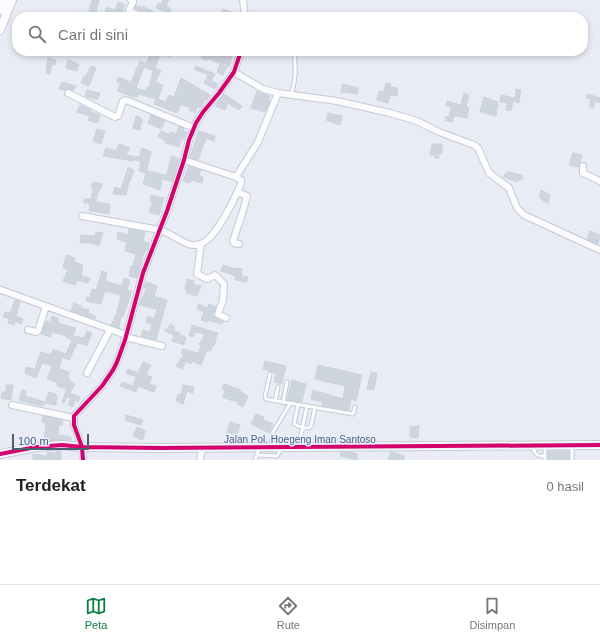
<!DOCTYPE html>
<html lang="id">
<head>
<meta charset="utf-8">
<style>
	body { margin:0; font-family:Arial,sans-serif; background:#f2f2f2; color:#222 }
	.scale { position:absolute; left:12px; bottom:10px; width:77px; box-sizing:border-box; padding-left:4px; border:2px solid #4b5f71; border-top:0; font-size:11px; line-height:14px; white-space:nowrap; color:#4b5f71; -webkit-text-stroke:3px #e8eefe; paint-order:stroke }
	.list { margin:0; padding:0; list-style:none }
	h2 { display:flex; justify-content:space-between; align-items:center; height:52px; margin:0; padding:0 16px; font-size:17px }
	h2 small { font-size:13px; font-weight:400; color:#767676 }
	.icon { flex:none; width:22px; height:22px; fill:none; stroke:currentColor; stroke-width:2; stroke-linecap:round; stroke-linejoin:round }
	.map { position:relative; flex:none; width:600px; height:460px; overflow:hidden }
	.search { position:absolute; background:#fff; box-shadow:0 2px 6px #0003; left:12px; right:12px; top:12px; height:44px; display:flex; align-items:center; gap:10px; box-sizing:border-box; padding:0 14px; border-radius:16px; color:#767676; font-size:15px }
	.sheet { height:124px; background:#fff }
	nav { display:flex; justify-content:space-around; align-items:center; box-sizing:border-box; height:56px; border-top:1px solid #e0e0e0; background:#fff; font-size:11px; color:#767676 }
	nav a { display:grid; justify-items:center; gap:2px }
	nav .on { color:#0b8043 }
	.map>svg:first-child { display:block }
</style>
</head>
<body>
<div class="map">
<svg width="600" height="460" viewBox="0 0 600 460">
	<rect width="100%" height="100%" fill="#e9ecf5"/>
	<path fill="#ced5df" stroke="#cbd3dd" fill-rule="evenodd" d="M 92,0 L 99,0 L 95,17 L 87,17 Z
		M 163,0 L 169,0 L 166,6 L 171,8 L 170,13 L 156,8 L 158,3 L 161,4 Z
		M 118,2 L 125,5 L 122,11 L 132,17 L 122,17 L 113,14 L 112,17 L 103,17 L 107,7 L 115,10 Z
		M 136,6 L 144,7 L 153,11 L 150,17 L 135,8 Z
		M 223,9 L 237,14 L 236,17 L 220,16 Z
		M 154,51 L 167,51 L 172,53 L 170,57 L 160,54 L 155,68 L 161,71 L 155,82 L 163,85 L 158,99 L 166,102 L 169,95 L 174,97 L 181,78 L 210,95 L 207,100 L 206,99 L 200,108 L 198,106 L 195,113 L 189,110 L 190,108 L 181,104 L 177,113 L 154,104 L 156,99 L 138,94 L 137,97 L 133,97 L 117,91 L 121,83 L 117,82 L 119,77 L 131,82 L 140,61 L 146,64 L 150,55 L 153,56 ZM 144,67 L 153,71 L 149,88 L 147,87 L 146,91 L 136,88 Z
		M 204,51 L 224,51 L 233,54 L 230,62 L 231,62 L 229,67 L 227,66 L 223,75 L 217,72 L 220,64 L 208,58 L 208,60 L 201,58 Z
		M 48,58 L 56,60 L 55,65 L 52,64 L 50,74 L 46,73 Z
		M 68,60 L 79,64 L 77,71 L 66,68 Z
		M 91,66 L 96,68 L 89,86 L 81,83 L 84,76 L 86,76 Z
		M 196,66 L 215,74 L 211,81 L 218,84 L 215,89 L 204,83 L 208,75 L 194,69 Z
		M 62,82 L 76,86 L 73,91 L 68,89 L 64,90 L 59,89 Z
		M 386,83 L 391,84 L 390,87 L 398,88 L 397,96 L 390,95 L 388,103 L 377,100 L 379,91 L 384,92 Z
		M 342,84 L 358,88 L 358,94 L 341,92 Z
		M 516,89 L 521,90 L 519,103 L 513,101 L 511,111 L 506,110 L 507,103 L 500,102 L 501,95 L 515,98 Z
		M 87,90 L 100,93 L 97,100 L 85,96 Z
		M 257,91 L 270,96 L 268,100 L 270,101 L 265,112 L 251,108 Z
		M 464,93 L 469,95 L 466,107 L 469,108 L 467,118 L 454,116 L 452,122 L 445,120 L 446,116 L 449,117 L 451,107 L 446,106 L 447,101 L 461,105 Z
		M 224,94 L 242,106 L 239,110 L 228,103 L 225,110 L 215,106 Z
		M 588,94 L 600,98 L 600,103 L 595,101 L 593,108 L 589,106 L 591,99 L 586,98 Z
		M 484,97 L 498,102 L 496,116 L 480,112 Z
		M 80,105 L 91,110 L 90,112 L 100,115 L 97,123 L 88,120 L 90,116 L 77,112 Z
		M 328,113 L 342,116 L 340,125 L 326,120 Z
		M 151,115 L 165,121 L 161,129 L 148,123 Z
		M 136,116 L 142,118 L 140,130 L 133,128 Z
		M 179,126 L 184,129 L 183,131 L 187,132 L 184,139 L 181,139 L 179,147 L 165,143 L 166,141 L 158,137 L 161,131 L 170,135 L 171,132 L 176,134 Z
		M 97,129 L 105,131 L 101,144 L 93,141 Z
		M 199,131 L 215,136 L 214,141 L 206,138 L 198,160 L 190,157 Z
		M 119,144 L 130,148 L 126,155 L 139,157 L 142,148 L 151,152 L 146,173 L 139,171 L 141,162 L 133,159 L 133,161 L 103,156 L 106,148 L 116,151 Z
		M 432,144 L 442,144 L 442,153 L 438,155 L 439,158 L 435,158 L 434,155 L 430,155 Z
		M 573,153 L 582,155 L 578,167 L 569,165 Z
		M 171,156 L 180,159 L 172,182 L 162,179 L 160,190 L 143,184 L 147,171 L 167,175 Z
		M 189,166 L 201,170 L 199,176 L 203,177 L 202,183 L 191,180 L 190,183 L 183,181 Z
		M 128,168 L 134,170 L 130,182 L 129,182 L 126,195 L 113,194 L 115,187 L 121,189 Z
		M 507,172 L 522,175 L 523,179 L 520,179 L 517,182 L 503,177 Z
		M 93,182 L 102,184 L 100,191 L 98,190 L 96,202 L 110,204 L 109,214 L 89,211 L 90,203 L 84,203 L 84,199 L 91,199 L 93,189 L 91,188 Z
		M 541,190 L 550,195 L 548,203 L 542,200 L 539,197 Z
		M 151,195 L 164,198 L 159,215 L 149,212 L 153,201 L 150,201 Z
		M 129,229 L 145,232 L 143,242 L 149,243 L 147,250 L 146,250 L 143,256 L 137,278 L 129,276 L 131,266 L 133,266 L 136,254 L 125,251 L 127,242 L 117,239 L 118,232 L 128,235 Z
		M 590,231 L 600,235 L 598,244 L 587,239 Z
		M 96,232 L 103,233 L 99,246 L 92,243 L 80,243 L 81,235 L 95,236 Z
		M 66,255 L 75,258 L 74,262 L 83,265 L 81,276 L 90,278 L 88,283 L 77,280 L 75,285 L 63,281 L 68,269 L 63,268 Z
		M 223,265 L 236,269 L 236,268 L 242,269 L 241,276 L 248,277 L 246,282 L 235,280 L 236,276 L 221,271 Z
		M 102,271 L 107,273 L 105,281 L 122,286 L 124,278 L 130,280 L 127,290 L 132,291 L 123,317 L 121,317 L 119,328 L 111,325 L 117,312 L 121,295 L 105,291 L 101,304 L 86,301 L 87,297 L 90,298 L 92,289 L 96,290 Z
		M 187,279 L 194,281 L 193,284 L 201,286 L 197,296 L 186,293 L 187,291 L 185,290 Z
		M 146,282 L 157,286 L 154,296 L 167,300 L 156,340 L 141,336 L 143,330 L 150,332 L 152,324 L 146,322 L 148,316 L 154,319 L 157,309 L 139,305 L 147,288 L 144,288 Z
		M 15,300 L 20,302 L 16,316 L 23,319 L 21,324 L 15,321 L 14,325 L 8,323 L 9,319 L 3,317 L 5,312 L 10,313 Z
		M 74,303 L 81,306 L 80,308 L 89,310 L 88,313 L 96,316 L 95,319 L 71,311 Z
		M 199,304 L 207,308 L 209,304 L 216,307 L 212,315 L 223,322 L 222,324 L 208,320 L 207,322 L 201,320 L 204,312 L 197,309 Z
		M 52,316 L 59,319 L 58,323 L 76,328 L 73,336 L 84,338 L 87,331 L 92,333 L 87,345 L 77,343 L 69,360 L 62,357 L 59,369 L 69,372 L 67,377 L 69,378 L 69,380 L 75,384 L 70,393 L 80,397 L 78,402 L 75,400 L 73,407 L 68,405 L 71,399 L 67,397 L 64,403 L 62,402 L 67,389 L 57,386 L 58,383 L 47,379 L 52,366 L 42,363 L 36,378 L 25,373 L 26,367 L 35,369 L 41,352 L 51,355 L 53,349 L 66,354 L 72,340 L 66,337 L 67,336 L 52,332 L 50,337 L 41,334 L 46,321 L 50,322 Z
		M 170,324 L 175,327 L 173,331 L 180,333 L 179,335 L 186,337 L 184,345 L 172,341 L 174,335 L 165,331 L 165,329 L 168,329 Z
		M 192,325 L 218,333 L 215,340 L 216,341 L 210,351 L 207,350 L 201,365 L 192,361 L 191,364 L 186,361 L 182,369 L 176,366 L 184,354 L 181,353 L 183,349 L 198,353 L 201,347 L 199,345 L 205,334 L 195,332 L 193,337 L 189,336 Z
		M 265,361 L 286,366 L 282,384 L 274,382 L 276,373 L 263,369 Z
		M 143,362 L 151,365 L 146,375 L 152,377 L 149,384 L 156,386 L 154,392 L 138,386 L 136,392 L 120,386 L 122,382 L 133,386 L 136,377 L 126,373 L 128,369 L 138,373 Z
		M 318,365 L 362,375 L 356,401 L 351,399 L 349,410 L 322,406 L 323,402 L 311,399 L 313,390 L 343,399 L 345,386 L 315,379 Z
		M 371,372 L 377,373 L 374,390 L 367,389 Z
		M 292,380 L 306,384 L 302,402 L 287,400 Z
		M 224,384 L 241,390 L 241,392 L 248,396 L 243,407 L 237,404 L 238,402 L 223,398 L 225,390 L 222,389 Z
		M 6,385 L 13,385 L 11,400 L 1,398 L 2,392 L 6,392 Z
		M 183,385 L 194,387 L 193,393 L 187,391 L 183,404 L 176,401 L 178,394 L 181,395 Z
		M 22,390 L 26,391 L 25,396 L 45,402 L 43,406 L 19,400 Z
		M 49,392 L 57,395 L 56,405 L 45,403 Z
		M 256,414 L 264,417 L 263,420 L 273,424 L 269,433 L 251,424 Z
		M 126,415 L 143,420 L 141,425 L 125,420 Z
		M 43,416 L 63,420 L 62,425 L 59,425 L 58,435 L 71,437 L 71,440 L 62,440 L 44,441 L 46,423 L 42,422 Z
		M 230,422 L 240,425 L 237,435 L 227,432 Z
		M 419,426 L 418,438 L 410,437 L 410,427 Z
		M 137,427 L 146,431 L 142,440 L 133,436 Z
		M 56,451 L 61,451 L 61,460 L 33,460 L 33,454 L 47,456 L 47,452 L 56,453 Z
		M 548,451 L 569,451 L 569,460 L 548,460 Z
		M 341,452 L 351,452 L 358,454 L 357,460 L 340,456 Z
		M 391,452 L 404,456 L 404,460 L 388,460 Z"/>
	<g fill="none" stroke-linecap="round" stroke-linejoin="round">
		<defs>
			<path id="service" d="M 291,95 C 296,79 296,69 294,52
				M 270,374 L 265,396 L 266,399 L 353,414 L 355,407
				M 275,401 L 278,387
				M 283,403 L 287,382
				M 298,405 L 294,424 L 303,428 L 309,428 L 311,426 L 315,407
				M 299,445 L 307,406
				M 545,445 L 545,460
				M 572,446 L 572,460
				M 271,447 L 273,432 L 290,404
				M 533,447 C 535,455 537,456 545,456
				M 257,455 L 277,456 L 281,449
				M 255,460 L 259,449"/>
			<path id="minor" d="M 131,0 L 133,2 L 129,10 L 130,11 L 141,17
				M 243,0 L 245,17
				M 234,72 L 263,89 L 278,93 L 337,101 L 390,113 L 417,121 L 439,132 L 474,145 L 478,148 L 489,173 L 509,188 L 517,208 L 524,215 L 600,250
				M 68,93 L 115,117 L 118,116 L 123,101 L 126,100 L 194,128
				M 184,160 L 236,177 L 258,142 L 278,93
				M 583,166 L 583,173 L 600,181
				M 237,192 L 247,196 L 243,211 L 233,241 L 234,243 L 239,244
				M 82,216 L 160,230 C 170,233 178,240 188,244 C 193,246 201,245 206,241 C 219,231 235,199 241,183 L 241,180 L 236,177
				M 201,244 L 197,274 L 207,279 L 215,275 L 224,284 L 223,300 L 218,314 L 226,318
				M 1,290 L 126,335
				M 28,330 L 36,332 L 38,331 L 46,306
				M 125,337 L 162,346
				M 87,373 L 110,330
				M 12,405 L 74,418
				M 83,460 L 82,447 L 74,425 L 74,416 L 102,386 L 113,370 L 117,362 L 125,340 L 143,273 L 167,211 L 184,160 L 189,140 L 196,123 L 203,112 L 219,93 L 234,72 L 241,51
				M 200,460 L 202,447"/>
			<path id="tertiary" d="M 0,10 L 4,0
				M 0,30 L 12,0
				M 0,454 L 36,447 L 62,445 L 82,447 L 160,448 L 600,445"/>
		</defs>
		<use href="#service" stroke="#c4cad3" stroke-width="5"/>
		<use href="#minor" stroke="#c4cad3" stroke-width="8"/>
		<use href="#tertiary" stroke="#c4cad3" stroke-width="10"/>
		<use href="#service" stroke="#fcfcfe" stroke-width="3"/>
		<use href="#minor" stroke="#fcfcfe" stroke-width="6"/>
		<use href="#tertiary" stroke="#fcfcfe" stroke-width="8"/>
		<defs>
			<path id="cycleway" d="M 0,454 L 36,447 L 62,445 L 82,447 L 160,448 L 600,445
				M 83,460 L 82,447 L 74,425 L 74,416 L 102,386 L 113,370 L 117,362 L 125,340 L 143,273 L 167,211 L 184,160 L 189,140 L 196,123 L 203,112 L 219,93 L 234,72 L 241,51"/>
		</defs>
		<use href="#cycleway" stroke="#e8eefe" stroke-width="6"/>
		<use href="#cycleway" stroke="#d6006c" stroke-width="4"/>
	</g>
	<g text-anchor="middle" stroke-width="3" stroke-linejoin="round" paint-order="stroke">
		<g font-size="10" fill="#4b5f71" stroke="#e8eefe">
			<text x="300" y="443">Jalan Pol. Hoegeng Iman Santoso</text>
		</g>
	</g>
</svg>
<div class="scale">100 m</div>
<div class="search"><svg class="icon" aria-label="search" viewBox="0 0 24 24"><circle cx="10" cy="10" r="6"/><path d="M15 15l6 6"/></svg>Cari di sini</div>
</div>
<section class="sheet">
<h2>Terdekat<small>0 hasil</small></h2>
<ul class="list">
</ul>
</section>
<nav>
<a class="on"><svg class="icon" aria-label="map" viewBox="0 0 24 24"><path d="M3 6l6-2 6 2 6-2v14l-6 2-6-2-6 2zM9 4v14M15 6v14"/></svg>Peta</a>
<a><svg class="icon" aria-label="directions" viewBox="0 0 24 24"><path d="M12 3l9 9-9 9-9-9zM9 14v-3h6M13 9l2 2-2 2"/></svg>Rute</a>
<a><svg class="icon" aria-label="saved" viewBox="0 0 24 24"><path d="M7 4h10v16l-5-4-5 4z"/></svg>Disimpan</a>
</nav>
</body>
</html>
